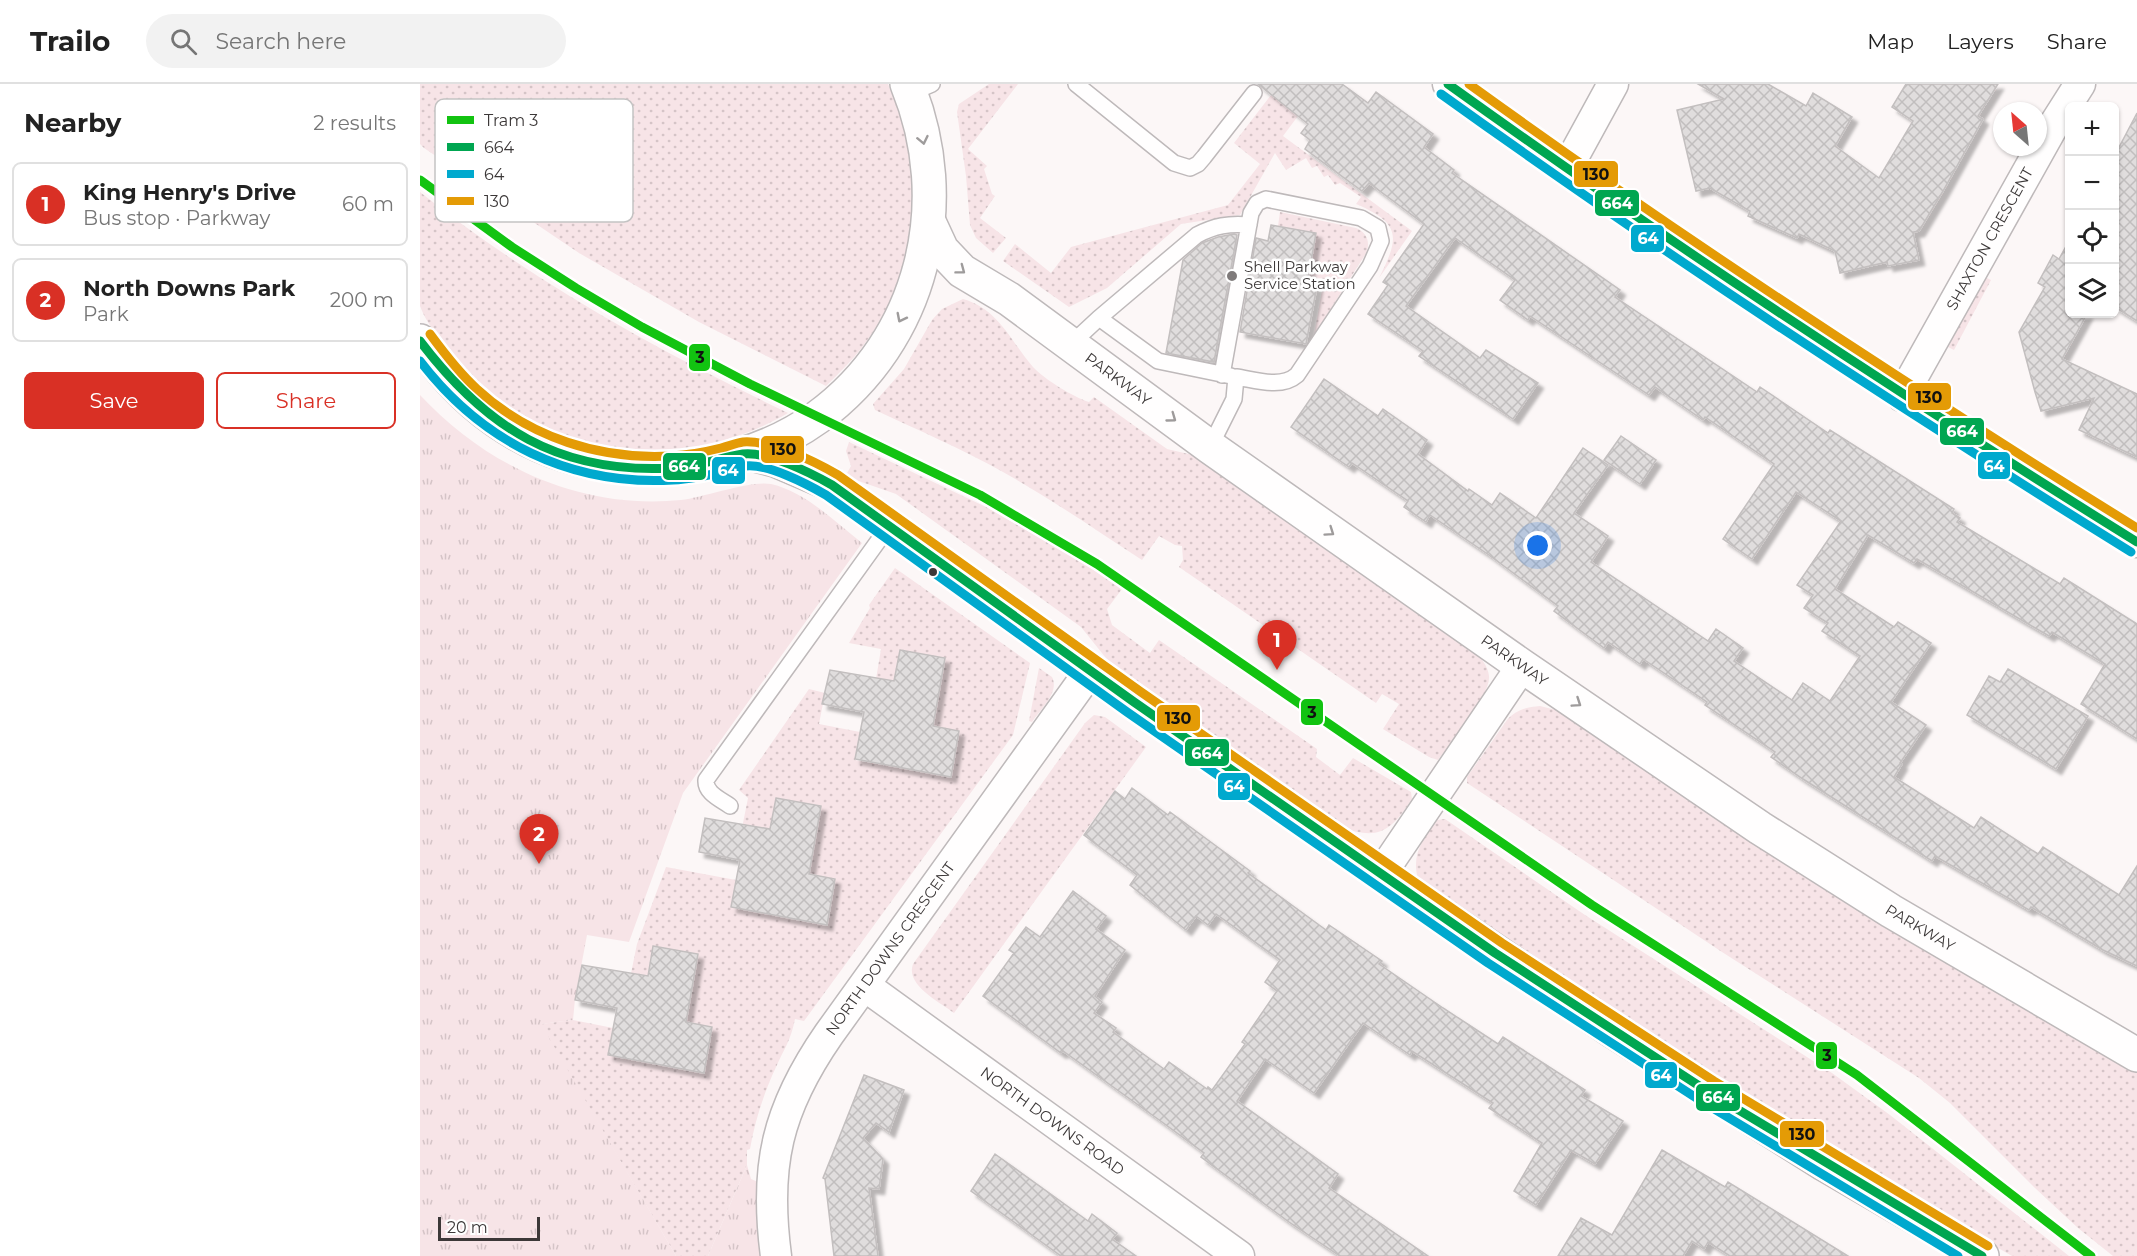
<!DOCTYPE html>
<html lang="en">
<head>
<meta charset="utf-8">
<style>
	body { margin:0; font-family:Montserrat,sans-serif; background:#f2f2f2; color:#222 }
	.controls { position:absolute; right:18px; top:18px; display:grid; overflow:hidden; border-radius:9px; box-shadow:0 2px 4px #0004 }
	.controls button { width:54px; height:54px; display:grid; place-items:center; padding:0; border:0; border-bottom:2px solid #e0e0e0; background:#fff; color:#222; font:30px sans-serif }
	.compass { position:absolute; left:1573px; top:18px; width:54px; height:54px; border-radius:50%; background:#fff; box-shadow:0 2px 4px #0004; rotate:333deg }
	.scale { position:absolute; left:18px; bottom:15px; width:102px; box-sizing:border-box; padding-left:6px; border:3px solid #3c3838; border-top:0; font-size:16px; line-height:21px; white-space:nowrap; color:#3c3838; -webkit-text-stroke:4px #fff; paint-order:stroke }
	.you { position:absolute; left:1118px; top:462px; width:21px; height:21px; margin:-15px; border:4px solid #fff; border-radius:50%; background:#1a73e8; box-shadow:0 0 0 9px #1a73e833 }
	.badge { display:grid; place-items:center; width:39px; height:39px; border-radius:50%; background:#d93025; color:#fff; font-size:20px; font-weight:700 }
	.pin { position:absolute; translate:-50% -50px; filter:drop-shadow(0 2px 3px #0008) }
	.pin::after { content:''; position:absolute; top:32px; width:21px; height:18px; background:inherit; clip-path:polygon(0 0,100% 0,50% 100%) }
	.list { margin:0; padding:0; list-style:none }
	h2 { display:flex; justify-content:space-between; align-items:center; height:78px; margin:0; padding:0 24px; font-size:26px }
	h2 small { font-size:20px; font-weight:400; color:#767676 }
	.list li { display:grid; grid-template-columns:39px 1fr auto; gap:18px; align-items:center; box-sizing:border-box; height:84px; margin:0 12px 12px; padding:0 12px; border:2px solid #e0e0e0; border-radius:9px }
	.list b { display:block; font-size:22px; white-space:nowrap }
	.list p { margin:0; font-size:20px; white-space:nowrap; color:#767676 }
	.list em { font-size:20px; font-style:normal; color:#767676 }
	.actions { display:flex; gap:12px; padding:18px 24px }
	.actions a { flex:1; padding:14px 0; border:2px solid #d93025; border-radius:9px; text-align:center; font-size:21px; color:#d93025 }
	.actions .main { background:#d93025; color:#fff }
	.icon { flex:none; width:33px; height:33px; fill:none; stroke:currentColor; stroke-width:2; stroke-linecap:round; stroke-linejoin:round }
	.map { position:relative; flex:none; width:1717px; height:1172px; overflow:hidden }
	header { display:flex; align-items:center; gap:36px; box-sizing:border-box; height:84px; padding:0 30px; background:#fff; border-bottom:2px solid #e0e0e0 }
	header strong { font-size:28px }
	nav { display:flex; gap:33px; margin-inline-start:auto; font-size:21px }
	.search { width:420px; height:54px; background:#f2f2f2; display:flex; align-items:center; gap:15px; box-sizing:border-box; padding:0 21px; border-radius:33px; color:#767676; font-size:22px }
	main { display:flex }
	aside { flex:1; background:#fff }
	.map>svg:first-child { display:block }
</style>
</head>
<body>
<header>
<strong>Trailo</strong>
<div class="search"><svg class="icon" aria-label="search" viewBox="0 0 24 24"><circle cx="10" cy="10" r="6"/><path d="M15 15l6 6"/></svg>Search here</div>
<nav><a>Map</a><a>Layers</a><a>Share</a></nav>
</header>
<main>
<aside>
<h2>Nearby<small>2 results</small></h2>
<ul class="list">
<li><span class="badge">1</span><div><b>King Henry's Drive</b><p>Bus stop · Parkway</p></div><em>60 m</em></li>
<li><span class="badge">2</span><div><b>North Downs Park</b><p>Park</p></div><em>200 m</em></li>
</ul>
<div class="actions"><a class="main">Save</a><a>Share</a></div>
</aside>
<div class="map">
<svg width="1717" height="1172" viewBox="0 0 1717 1172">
	<defs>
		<pattern id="grass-dots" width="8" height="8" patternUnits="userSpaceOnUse" patternTransform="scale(1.5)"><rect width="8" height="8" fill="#f7e4e7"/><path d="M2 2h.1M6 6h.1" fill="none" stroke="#d5c4c7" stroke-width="1.8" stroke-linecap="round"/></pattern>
		<pattern id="park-tufts" width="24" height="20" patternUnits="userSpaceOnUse" patternTransform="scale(1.5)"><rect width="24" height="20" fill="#f7e4e7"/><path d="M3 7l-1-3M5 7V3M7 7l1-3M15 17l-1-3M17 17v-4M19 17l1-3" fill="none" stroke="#d5c4c7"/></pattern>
		<pattern id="building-cross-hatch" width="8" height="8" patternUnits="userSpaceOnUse" patternTransform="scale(1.5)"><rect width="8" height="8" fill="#e0dddd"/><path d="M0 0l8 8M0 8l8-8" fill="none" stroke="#c1bebe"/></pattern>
		<filter id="shadow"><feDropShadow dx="5.5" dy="5.5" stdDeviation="1.5" flood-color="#0004"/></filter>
	</defs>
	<rect width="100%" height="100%" fill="#fcf7f7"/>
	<path fill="url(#grass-dots)" d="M 0,0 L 468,0 C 506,84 501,188 443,262 C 432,277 419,289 406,302 L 279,238 L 159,169 L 4,64 L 0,60 Z
		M 569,0 L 598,0 L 548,65 L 567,82 L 564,85 L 572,110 L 575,112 L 560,134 L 586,154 L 573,169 L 556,154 L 550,141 L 546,92 L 537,28 L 539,20 Z
		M 894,0 L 902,0 L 863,52 L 992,147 L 959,194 C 980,153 981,139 936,120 L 941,113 L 920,99 L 915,101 L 908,91 L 904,93 L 897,82 L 892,84 L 886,74 L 866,86 L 855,69 L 820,131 L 761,140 L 687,204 L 649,223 L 583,177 L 595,160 L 631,189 L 651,163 L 808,121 L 840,80 L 814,59 L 851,11 L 872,27 Z
		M 0,108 C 113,198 239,267 368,329 C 261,391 135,376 48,288 C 32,272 7,242 0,222 C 0,213 0,199 0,190 C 0,163 0,135 0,108 Z
		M 860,128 L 936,144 C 948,149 951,160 945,171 L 894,251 L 904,195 L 888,192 L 896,150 L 858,142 Z
		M 1565,193 L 1571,196 L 1534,266 L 1528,263 Z
		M 543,215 C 579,225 591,258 613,283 C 624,295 653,313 669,318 L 674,313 L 747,365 L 777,372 L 1055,568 C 1061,574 1068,582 1069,592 C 1071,611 1031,659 1018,676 L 1009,673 L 963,645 L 979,620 L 962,610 L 956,619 L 759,483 L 763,476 L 762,462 L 755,461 L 739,452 L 722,476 C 676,446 631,415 583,388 C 542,365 498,346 455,326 L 453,320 L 484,285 L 512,236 L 522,225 Z
		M 429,358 L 566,423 L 656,474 L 702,505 L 687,525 L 692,541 L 730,569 L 739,556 L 897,665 L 896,673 L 920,691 L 933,674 L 991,708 L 992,715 C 971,747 959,757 921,743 L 698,589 L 661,543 L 476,410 L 430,394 L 426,391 L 431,382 L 426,367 Z
		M 475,484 L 610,579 L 593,651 L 384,937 L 375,935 C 371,956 364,965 356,983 C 344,1009 335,1036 330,1065 L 327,1066 L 327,1081 L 288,1172 L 256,1172 L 120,940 L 153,936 L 193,944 L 189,971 L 284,988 L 292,943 L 252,936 L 270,913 L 278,870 L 233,862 L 224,912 L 207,909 L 217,860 L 246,783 L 316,796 L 311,823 L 407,841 L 375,788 L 401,722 L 356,714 L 347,765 L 319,759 L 328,714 L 319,706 L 389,605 L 405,609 L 399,640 L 440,648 L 435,676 L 531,692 L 539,647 L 499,640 L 525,574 L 480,566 L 471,616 L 453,613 L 461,565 L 429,559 L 450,524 L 449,521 Z
		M 619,584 L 632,593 C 640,608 620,626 612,638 L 609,637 Z
		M 1120,622 L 1136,626 L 1147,633 L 1385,791 L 1585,912 L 1717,988 L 1717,1172 L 1693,1172 L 1658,1144 L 1615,1104 L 1530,1019 L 1499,994 L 1302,868 L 1047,699 L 1047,693 L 1087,636 C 1096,626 1106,623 1120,622 Z
		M 674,631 L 685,633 L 726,663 L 534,929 C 520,918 485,901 493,880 L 665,639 Z
		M 1025,735 L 1165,831 L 1412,989 L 1470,1031 L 1649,1172 L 1592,1172 L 1547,1146 L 1369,1040 L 1166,912 L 998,795 C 991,770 1003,755 1017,736 Z"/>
	<path fill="url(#park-tufts)" d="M 0,311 C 67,383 161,426 261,416 C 284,413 332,396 351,400 C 386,408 415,438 442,459 L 263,709 L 209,858 L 167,851 L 155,915 L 153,936 L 121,940 L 256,1172 L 0,1172 Z
		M 327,1081 L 331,1095 L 338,1098 L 342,1172 L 288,1172 Z"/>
	<path fill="url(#building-cross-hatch)" stroke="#c3bfbf" stroke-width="1.5" filter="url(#shadow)" d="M 838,0 L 922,0 L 948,19 L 956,8 L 1013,50 L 1004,63 L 1034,86 L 1032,89 L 1200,206 L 1195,213 L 1337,308 L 1340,303 L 1408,349 L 1410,346 L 1534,425 L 1532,429 L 1540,434 L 1537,438 L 1640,500 L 1644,494 L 1717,540 L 1717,655 L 1661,620 L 1685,580 L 1632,548 L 1629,552 L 1497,475 L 1494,479 L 1448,451 L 1415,505 L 1474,543 L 1478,538 L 1511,559 L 1471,618 L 1506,641 L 1480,679 L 1482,680 L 1474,693 L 1554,744 L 1561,733 L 1618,770 L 1623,763 L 1699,811 L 1717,782 L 1717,882 L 1683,866 L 1611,823 L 1609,826 L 1515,772 L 1512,777 L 1383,695 L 1351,673 L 1355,668 L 1285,621 L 1287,618 L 1223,575 L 1220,580 L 1188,558 L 1184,564 L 1134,527 L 1138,522 L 1069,471 L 1010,431 L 1006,438 L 984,423 L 988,417 L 932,379 L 929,383 L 871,343 L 904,295 L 958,332 L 963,325 L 1007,356 L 998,370 L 1048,407 L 1049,405 L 1072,421 L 1080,409 L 1116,434 L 1163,364 L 1188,381 L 1154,429 L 1188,452 L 1171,478 L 1288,557 L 1296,545 L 1323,564 L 1314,577 L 1372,616 L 1383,599 L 1410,617 L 1440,572 L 1402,547 L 1408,539 L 1384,524 L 1393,511 L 1377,501 L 1421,437 L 1376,408 L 1332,475 L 1303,455 L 1354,380 L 1285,333 L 1283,336 L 1235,303 L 1229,311 L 1110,232 L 1108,236 L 1080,216 L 1095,196 L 1035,154 L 986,222 L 1060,274 L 1066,266 L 1118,299 L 1093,335 L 999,272 L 1003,267 L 948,230 L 968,201 L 963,198 L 1004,140 L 949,99 L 942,107 L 885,65 L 890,56 L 881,49 L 888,40 Z
		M 1278,0 L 1348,0 L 1386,22 L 1393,9 L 1432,33 L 1415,62 L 1459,94 L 1493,37 L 1472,23 L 1486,0 L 1578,0 L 1558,32 L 1563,35 L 1523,107 L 1499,147 L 1493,148 L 1499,176 L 1468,182 L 1467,178 L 1420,189 L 1415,167 L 1379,150 L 1377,154 L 1328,132 L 1330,127 L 1290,104 L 1276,107 L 1257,26 L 1304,15 Z
		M 1717,29 L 1717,237 L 1695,223 L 1695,71 Z
		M 851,141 L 896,149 L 887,200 L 897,202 L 886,260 L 820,248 L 836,154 L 848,157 Z
		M 814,150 L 817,151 L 794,278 L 746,269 L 763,176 L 782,159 L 798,153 Z
		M 1650,155 L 1650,230 L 1667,230 L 1642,275 L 1717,310 L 1717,373 L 1659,346 L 1674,314 L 1621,327 L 1615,308 L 1599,248 L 1625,203 L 1618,199 L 1633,171 L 1639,175 Z
		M 1201,352 L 1236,376 L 1220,400 L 1184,376 Z
		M 480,566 L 525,574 L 513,642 L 539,647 L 531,693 L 435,675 L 444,628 L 402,620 L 410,586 L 474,597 Z
		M 1588,585 L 1668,632 L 1636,685 L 1547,631 L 1569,592 L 1580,598 Z
		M 712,704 L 748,731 L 750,728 L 830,787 L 828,789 L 906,846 L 909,841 L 962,877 L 959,880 L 1023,924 L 1078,960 L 1083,953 L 1165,1006 L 1161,1012 L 1203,1037 L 1175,1080 L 1151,1066 L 1116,1121 L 1094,1107 L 1122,1059 L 1069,1024 L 1073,1019 L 992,967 L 990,971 L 943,939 L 894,1009 L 845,975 L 817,1017 L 918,1090 L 909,1104 L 1008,1172 L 920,1172 L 869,1138 L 781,1073 L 784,1069 L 742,1038 L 643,967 L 641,969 L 563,912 L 594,869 L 589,866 L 606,843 L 620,853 L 653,807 L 686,832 L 676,845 L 705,866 L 675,912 L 682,918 L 674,929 L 696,944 L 693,948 L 744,985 L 749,978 L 787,1005 L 788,1003 L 792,1006 L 825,960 L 822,958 L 857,907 L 845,898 L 860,876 L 796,830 L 788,841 L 776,832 L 766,846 L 710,801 L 717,791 L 664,751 L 695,707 L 705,715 Z
		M 356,714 L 401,722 L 389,790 L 415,795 L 407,841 L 311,823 L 320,776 L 279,768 L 285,734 L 350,745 Z
		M 233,862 L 278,870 L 266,938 L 292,943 L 284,989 L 188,971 L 197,924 L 155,916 L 162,881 L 228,892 Z
		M 444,991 L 484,1006 L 469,1048 L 456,1039 L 443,1054 L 463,1075 L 459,1105 L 449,1104 L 458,1172 L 414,1172 L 405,1095 L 403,1094 Z
		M 1242,1066 L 1305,1103 L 1308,1098 L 1428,1172 L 1310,1172 L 1288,1158 L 1284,1165 L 1272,1157 L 1263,1172 L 1138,1172 L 1161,1134 L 1192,1151 Z
		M 575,1070 L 668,1137 L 672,1130 L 697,1149 L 692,1155 L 716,1172 L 641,1172 L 551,1107 Z"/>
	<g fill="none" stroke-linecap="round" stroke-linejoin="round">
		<defs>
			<path id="service" d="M 656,0 L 754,79 L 770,84 L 778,80 L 784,73 L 834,9
				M 491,9 L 512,0
				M 679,234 L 777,151 C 794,142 809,139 829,141
				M 651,260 L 679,234 L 738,277 L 811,292
				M 790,363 L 814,315 L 816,293 C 836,296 861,305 877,291 L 950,182 L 961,157 L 958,144 L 941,134 L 846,115 L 837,119 L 831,129 L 802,291
				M 310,722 C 300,715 285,709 286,696 L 469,442"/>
			<g id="minor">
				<path d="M 1028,0 C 1251,163 1482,313 1717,458"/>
				<path d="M 1146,86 L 1193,0"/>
				<path id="s1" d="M 1482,312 L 1632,44 L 1660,0"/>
				<path d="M 961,790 L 1102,582"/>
				<path id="s2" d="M 445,902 L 819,1172"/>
				<path id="s3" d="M 356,1172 C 344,1082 357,1025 409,950 L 670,587"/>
			</g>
			<g id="tertiary">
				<path id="s4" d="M 509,138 L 522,166 L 542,187 L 589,215 L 790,363 L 1102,582 L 1340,744 L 1471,827 L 1717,971"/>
				<path d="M 0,257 C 64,353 162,397 277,381 C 320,374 362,359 398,333 C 503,256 536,119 487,0"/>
				<path d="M 328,369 L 355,376 L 411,400 L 670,587 L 951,783 L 1193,947 L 1404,1080 L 1562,1172"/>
			</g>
		</defs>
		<use href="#service" stroke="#beb9ba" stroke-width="18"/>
		<use href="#minor" stroke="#beb9ba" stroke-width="33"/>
		<use href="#tertiary" stroke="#beb9ba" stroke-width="36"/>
		<use href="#service" stroke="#fffefe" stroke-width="15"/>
		<use href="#minor" stroke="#fffefe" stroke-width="30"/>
		<use href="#tertiary" stroke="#fffefe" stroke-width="33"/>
		<defs>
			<path id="bus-1" d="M 1028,0 C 1252,161 1482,312 1717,458
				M 0,257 C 66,344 139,390 251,384 C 276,383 299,374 323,370 C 347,367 391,389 412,401 L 714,618 L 1075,869 L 1287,1007 L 1562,1172"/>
			<path id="bus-2" d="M 1021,10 C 1245,171 1476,322 1711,468
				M 0,277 C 62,358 150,402 253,396 C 271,395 290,391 307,387 C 313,386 319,383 325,382 C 347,379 387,400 406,411 L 707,628 L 1068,879 L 1281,1017 L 1538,1172"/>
			<path id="bus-3" d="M 1049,0 C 1266,157 1490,303 1717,444
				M 10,250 C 24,269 39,289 57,305 C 110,354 181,376 251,372 C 268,371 285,368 301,364 C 309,362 316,359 323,358 C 351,356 394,377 418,391 L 721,608 L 1082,859 L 1294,997 L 1568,1162"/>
		</defs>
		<use href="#bus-1" stroke="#fff" stroke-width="14"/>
		<use href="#bus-2" stroke="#fff" stroke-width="14"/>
		<use href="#bus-3" stroke="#fff" stroke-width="14"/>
		<use href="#bus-1" stroke="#00a651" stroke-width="9"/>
		<use href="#bus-2" stroke="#00a9ce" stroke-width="9"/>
		<use href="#bus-3" stroke="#e49b06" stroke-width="9"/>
		<defs>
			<path id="tram-1" d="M 0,96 L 92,163 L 156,204 L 222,243 L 330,300 L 560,411 L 677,480 L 1172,821 L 1437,991 L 1671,1172"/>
		</defs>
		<use href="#tram-1" stroke="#fff" stroke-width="14"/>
		<use href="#tram-1" stroke="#12c311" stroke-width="9"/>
	</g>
	<defs><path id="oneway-chevron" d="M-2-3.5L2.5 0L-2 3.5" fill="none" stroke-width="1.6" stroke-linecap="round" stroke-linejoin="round" transform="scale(1.5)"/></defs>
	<g stroke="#9e9b9b">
		<use href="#oneway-chevron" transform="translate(503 56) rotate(78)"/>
		<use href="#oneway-chevron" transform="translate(541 186) rotate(37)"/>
		<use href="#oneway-chevron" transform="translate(481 234) rotate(117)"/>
		<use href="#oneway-chevron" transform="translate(752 334) rotate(36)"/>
		<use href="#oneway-chevron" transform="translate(910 448) rotate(35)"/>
		<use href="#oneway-chevron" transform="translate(1157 619) rotate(34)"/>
	</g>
	<circle fill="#7f7b7b" stroke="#fff" stroke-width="2" cx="812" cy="192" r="6"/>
	<circle fill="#3c3838" stroke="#fff" stroke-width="2" cx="513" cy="488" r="5"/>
	<g text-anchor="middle" stroke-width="5" stroke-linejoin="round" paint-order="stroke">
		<g font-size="15" fill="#3c3838" stroke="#fff">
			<text dy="5" stroke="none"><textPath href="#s1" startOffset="180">SHAXTON CRESCENT</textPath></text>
			<text dy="5" stroke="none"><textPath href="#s4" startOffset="250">PARKWAY</textPath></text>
			<text dy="5" stroke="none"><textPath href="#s4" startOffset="736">PARKWAY</textPath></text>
			<text dy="5" stroke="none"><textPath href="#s4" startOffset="1222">PARKWAY</textPath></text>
			<text dy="5" stroke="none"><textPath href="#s3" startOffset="340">NORTH DOWNS CRESCENT</textPath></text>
			<text dy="5" stroke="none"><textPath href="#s2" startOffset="231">NORTH DOWNS ROAD</textPath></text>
		</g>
		<g font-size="15" fill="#3c3838" stroke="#fff" text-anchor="start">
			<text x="824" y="188">Shell Parkway<tspan x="824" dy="17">Service Station</tspan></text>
		</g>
	</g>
	<rect x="15" y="15" width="198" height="123" rx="9" fill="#fff" stroke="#c4c3c3" stroke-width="1.5"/>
	<rect x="27" y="32" width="27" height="8" fill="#12c311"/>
	<rect x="27" y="59" width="27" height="8" fill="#00a651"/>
	<rect x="27" y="86" width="27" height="8" fill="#00a9ce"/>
	<rect x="27" y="113" width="27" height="8" fill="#e49b06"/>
	<g font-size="16" fill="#3c3838">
		<text x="64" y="42">Tram 3</text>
		<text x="64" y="69">664</text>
		<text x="64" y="96">64</text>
		<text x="64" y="123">130</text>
	</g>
	<g stroke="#fff" stroke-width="2">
		<rect x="1153" y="76" width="46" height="28" rx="6" fill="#e49b06"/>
		<rect x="1174" y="105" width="46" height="28" rx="6" fill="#00a651"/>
		<rect x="1210" y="140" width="35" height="29" rx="6" fill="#00a9ce"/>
		<rect x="268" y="259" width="23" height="29" rx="6" fill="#12c311"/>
		<rect x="1487" y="298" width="45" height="29" rx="6" fill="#e49b06"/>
		<rect x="1519" y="333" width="46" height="29" rx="6" fill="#00a651"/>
		<rect x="340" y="351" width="45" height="29" rx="6" fill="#e49b06"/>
		<rect x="1557" y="367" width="34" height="29" rx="6" fill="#00a9ce"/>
		<rect x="242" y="368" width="45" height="29" rx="6" fill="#00a651"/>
		<rect x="291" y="372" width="35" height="29" rx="6" fill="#00a9ce"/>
		<rect x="880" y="614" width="24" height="28" rx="6" fill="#12c311"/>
		<rect x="736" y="620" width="45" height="28" rx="6" fill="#e49b06"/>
		<rect x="764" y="654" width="46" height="29" rx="6" fill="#00a651"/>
		<rect x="797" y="688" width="34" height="29" rx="6" fill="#00a9ce"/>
		<rect x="1395" y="957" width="23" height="29" rx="6" fill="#12c311"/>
		<rect x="1224" y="977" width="34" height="28" rx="6" fill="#00a9ce"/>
		<rect x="1275" y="999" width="46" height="29" rx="6" fill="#00a651"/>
		<rect x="1359" y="1036" width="46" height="28" rx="6" fill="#e49b06"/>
	</g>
	<g font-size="16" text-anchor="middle" font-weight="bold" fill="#fff">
		<text x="1197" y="125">664</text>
		<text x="1228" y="160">64</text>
		<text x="1542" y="353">664</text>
		<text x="1574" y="388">64</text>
		<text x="264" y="388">664</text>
		<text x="308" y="392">64</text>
		<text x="787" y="675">664</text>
		<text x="814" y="708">64</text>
		<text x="1241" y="997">64</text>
		<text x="1298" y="1019">664</text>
	</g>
	<g font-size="16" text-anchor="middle" font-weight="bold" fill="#111">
		<text x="1176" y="96">130</text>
		<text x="280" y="279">3</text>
		<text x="1509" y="319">130</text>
		<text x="363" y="371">130</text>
		<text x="892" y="634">3</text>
		<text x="758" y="640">130</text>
		<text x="1407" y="977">3</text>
		<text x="1382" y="1056">130</text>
	</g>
</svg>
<div class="controls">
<button>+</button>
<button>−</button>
<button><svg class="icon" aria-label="locate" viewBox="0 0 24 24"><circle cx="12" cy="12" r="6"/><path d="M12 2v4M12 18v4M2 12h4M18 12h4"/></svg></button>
<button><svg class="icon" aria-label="layers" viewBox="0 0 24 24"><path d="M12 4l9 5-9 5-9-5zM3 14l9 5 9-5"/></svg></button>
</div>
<svg class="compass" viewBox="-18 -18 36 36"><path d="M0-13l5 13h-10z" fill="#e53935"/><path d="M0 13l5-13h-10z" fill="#767676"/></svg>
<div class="scale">20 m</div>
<div class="you"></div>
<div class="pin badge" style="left:857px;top:586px">1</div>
<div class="pin badge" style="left:119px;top:780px">2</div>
</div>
</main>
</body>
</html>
